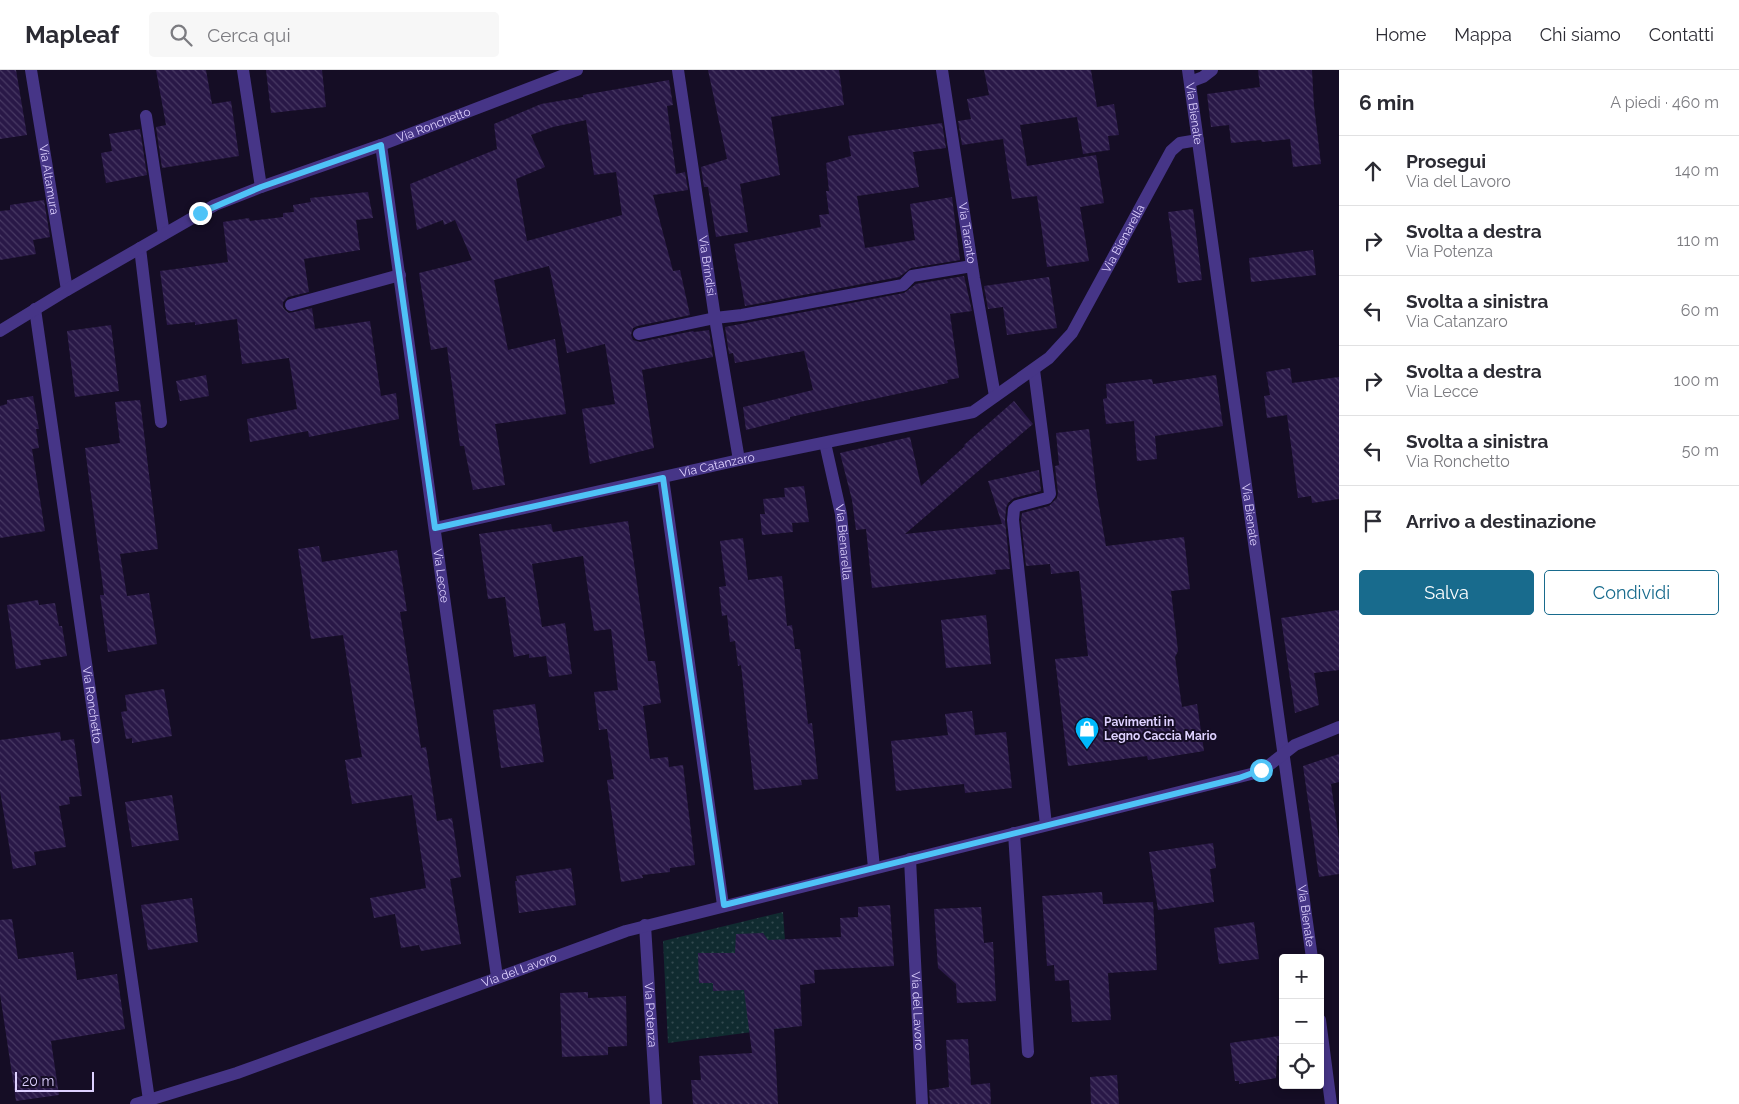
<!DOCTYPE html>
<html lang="it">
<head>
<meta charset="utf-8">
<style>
	body { margin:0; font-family:Raleway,sans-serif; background:#f7f7f7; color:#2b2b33 }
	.controls { position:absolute; right:15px; bottom:15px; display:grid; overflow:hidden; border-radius:5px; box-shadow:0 2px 8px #0003 }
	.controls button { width:45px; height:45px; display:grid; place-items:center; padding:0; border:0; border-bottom:1px solid #e1e1e2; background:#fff; color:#2b2b33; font:25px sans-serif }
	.scale { position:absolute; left:15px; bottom:12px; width:79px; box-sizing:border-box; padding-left:5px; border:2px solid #ded1ff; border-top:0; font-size:14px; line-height:18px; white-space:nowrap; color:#ded1ff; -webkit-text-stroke:4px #150d25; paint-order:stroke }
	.stop { position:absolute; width:15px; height:15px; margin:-11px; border:4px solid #4fc3f7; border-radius:50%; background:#fff }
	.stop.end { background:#4fc3f7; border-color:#fff; box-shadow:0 1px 5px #0008 }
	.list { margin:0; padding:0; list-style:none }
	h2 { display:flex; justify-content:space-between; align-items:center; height:65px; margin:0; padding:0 20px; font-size:21px }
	h2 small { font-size:16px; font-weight:400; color:#7c7c81 }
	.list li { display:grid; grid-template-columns:32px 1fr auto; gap:15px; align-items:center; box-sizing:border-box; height:70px; padding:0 20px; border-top:1px solid #e1e1e2 }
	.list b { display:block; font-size:19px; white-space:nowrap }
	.list p { margin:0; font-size:16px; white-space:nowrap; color:#7c7c81 }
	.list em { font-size:16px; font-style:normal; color:#7c7c81 }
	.actions { display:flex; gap:10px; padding:15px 20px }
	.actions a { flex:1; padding:11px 0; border:1px solid #186b8d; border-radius:5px; text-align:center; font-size:18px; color:#186b8d }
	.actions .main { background:#186b8d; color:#fff }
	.icon { flex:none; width:28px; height:28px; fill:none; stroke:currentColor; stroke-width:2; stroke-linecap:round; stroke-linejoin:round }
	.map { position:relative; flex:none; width:1339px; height:1034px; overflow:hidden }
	header { display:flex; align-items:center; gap:30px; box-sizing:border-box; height:70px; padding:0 25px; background:#fff; border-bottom:1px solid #e1e1e2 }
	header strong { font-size:24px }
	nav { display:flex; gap:28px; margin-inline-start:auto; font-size:18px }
	.search { width:350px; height:45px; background:#f7f7f7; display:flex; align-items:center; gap:12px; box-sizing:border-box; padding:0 18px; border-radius:5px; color:#7c7c81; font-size:19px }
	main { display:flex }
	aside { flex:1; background:#fff }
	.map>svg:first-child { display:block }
</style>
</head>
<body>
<header>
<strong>Mapleaf</strong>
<div class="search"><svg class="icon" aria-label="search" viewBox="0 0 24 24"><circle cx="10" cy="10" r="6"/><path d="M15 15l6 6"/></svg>Cerca qui</div>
<nav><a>Home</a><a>Mappa</a><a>Chi siamo</a><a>Contatti</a></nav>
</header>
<main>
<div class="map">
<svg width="1339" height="1034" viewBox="0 0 1339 1034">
	<defs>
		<pattern id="garden-dots" width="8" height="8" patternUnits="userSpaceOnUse" patternTransform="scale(1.25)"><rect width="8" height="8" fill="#102b30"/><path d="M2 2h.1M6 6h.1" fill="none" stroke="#32494f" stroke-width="1.8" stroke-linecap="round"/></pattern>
		<pattern id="building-back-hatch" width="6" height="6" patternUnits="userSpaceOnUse" patternTransform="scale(1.25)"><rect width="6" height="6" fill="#291847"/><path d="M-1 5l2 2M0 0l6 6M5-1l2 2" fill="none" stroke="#483963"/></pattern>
	</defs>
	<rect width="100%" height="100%" fill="#150d25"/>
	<path fill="url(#garden-dots)" d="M 783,842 L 791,957 L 668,973 L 663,871 Z"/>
	<path fill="url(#building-back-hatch)" fill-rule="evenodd" d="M 0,0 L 16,0 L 27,65 L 0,69 Z
		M 156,0 L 206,0 L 212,34 L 231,31 L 239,86 L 162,98 L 156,57 L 166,55 Z
		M 266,0 L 322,0 L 326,37 L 271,43 Z
		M 708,0 L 839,0 L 844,35 L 771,47 L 780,105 L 740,114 L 748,162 L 716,167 L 708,117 L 704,117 L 701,97 L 727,89 Z
		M 984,0 L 1091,0 L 1097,37 L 1114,34 L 1119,65 L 1108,66 L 1110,80 L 1083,84 L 1077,47 L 1020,55 L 1027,96 L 1096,85 L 1104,133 L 1080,137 L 1089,191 L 1047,197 L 1037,126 L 1012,129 L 1003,69 L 962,75 L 958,51 L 971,49 L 967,29 L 989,25 Z
		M 1258,0 L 1312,0 L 1314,36 L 1321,94 L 1293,97 L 1290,69 L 1262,72 L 1261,70 L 1231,73 L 1229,55 L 1211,57 L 1207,24 L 1260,17 Z
		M 669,10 L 673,35 L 667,36 L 676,104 L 685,102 L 688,120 L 653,125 L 673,201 L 680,200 L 690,245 L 637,256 L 633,258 L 631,265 L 633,270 L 640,272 L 693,261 L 694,262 L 709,260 L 713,287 L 642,300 L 654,378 L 590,394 L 582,339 L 615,334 L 605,274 L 567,283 L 549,196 L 494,210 L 508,280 L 555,269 L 566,344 L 495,354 L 505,415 L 473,420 L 464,376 L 460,376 L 447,277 L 431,280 L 419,203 L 472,190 L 455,150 L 444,155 L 443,150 L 417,160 L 410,114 L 497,79 L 494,54 L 541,34 L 583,27 L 583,25 ZM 586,50 L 594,105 L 616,102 L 622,145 L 527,171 L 516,109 L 545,97 L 531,65 L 553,57 Z
		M 942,53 L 946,78 L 913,82 L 919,117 L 857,126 L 865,178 L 915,170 L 910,134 L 952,127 L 960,190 L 911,198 L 899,207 L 745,236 L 734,174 L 821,157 L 819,145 L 829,144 L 826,121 L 829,121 L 826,93 L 851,86 L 848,66 Z
		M 140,59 L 147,105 L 106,113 L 101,83 L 112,81 L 109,64 Z
		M 368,122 L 373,148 L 356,150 L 360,180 L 304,189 L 309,222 L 288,227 L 283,232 L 283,237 L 285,240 L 289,243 L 312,238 L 315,259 L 370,251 L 381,326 L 396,323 L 399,349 L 309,367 L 308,361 L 250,372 L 247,349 L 297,339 L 289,288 L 242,294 L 237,249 L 195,255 L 195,252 L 167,255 L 160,201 L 228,192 L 223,152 L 249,148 L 250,151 L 283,147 L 283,143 L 294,142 L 293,135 L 311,132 L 310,128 Z
		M 44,130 L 50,167 L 33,170 L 36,184 L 0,190 L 0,141 L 10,140 L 10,135 Z
		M 1193,139 L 1202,210 L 1178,213 L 1168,142 Z
		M 1313,180 L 1316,205 L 1251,212 L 1249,188 Z
		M 964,206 L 972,241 L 950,244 L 959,308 L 947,310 L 948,313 L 790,347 L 790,349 L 746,360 L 743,337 L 813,320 L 804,281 L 735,293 L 733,283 L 729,284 L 725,257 L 904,223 L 916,214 Z
		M 1049,207 L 1057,258 L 1007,265 L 1003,237 L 988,239 L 984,216 Z
		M 111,255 L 119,321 L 75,327 L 67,261 Z
		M 1290,298 L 1292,313 L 1339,307 L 1339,429 L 1312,433 L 1311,426 L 1298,428 L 1287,345 L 1267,348 L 1264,326 L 1270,325 L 1266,302 Z
		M 206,305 L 209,326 L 180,331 L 176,311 Z
		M 1216,305 L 1223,356 L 1155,366 L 1157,389 L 1137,391 L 1134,351 L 1106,354 L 1103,329 L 1107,328 L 1106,314 L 1152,309 L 1153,314 Z
		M 33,326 L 39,359 L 36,359 L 39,378 L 32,379 L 45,461 L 0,468 L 0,336 L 7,334 L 7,330 Z
		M 140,330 L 158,479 L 120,484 L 127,526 L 149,523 L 157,574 L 108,582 L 100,525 L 104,525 L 85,378 L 120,373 L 115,332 Z
		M 1014,331 L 1033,354 L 905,464 L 1002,454 L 988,411 L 1039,400 L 1041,421 L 1014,428 L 1008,433 L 1006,438 L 1005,451 L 1010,499 L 995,500 L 996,504 L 872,518 L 866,459 L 856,460 L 852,430 L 840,383 L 910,367 L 921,416 L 965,376 L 964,375 Z
		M 1089,359 L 1096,419 L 1106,476 L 1184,467 L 1190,519 L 1171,521 L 1178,581 L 1175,587 L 1182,637 L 1197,634 L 1204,681 L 1148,690 L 1147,686 L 1068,696 L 1055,589 L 1088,586 L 1079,501 L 1051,504 L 1050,494 L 1026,496 L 1021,450 L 1022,443 L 1049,436 L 1057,428 L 1058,423 L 1055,396 L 1059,395 L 1056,363 Z
		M 804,416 L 809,452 L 792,453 L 793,462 L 762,465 L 760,444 L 765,444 L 763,429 L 785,427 L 784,418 Z
		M 628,451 L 648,591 L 655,591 L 661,633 L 643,636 L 650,689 L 668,687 L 669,697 L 683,695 L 695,795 L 670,798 L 670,802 L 642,805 L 643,808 L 621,812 L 607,710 L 614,709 L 607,659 L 599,660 L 594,622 L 618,620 L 611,559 L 594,561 L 583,486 L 532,494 L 542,557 L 565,553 L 572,604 L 549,607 L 546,586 L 529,588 L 529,584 L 514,587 L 505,527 L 488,529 L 479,464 L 551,454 L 553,462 Z
		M 743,468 L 748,510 L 782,506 L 787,556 L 792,555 L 795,579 L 800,579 L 808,654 L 812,653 L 818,709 L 801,710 L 802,715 L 754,720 L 741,595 L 738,596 L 735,571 L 730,572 L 727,545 L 722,546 L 719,517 L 726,516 L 720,471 Z
		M 319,476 L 322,492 L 397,480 L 407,541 L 400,542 L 421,678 L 426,677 L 437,751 L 452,748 L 461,807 L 450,809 L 461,874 L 421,881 L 419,875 L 401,878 L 395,844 L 374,848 L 370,828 L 426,818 L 412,725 L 352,734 L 345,690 L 362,687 L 343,565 L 311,569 L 298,479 Z
		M 38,530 L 39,535 L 55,533 L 59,556 L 62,556 L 67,586 L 40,590 L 41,595 L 16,599 L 7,535 Z
		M 1339,540 L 1339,600 L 1314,603 L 1319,635 L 1295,643 L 1281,548 Z
		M 986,545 L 991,594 L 946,598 L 941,550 Z
		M 164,619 L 172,666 L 132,673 L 132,668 L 126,669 L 121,642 L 127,641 L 125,625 Z
		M 535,634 L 544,692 L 501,698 L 493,640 Z
		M 972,641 L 975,665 L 1006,662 L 1012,718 L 965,723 L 964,714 L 896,721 L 891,671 L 948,665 L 945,644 Z
		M 60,662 L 61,671 L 74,669 L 82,726 L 69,727 L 70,734 L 59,736 L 66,777 L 34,782 L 36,795 L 13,799 L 0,721 L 0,670 Z
		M 1339,684 L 1339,712 L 1331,714 L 1339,770 L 1339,804 L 1319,807 L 1303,696 Z
		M 172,725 L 179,770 L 132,777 L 125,732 Z
		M 1213,773 L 1216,798 L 1210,799 L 1214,832 L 1158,840 L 1149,782 Z
		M 571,798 L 576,835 L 519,843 L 515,811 L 517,811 L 516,806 Z
		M 1102,822 L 1103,834 L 1153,832 L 1157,900 L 1108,903 L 1111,950 L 1072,952 L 1069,910 L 1055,911 L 1054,895 L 1047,896 L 1042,826 Z
		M 192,828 L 198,872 L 148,880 L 141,835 Z
		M 890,835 L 894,896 L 814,900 L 815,913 L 800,915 L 802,956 L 774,959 L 778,1034 L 693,1034 L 691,1010 L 701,1010 L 699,986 L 752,983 L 744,920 L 713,921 L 713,913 L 699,913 L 698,883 L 735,883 L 736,864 L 763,863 L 768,870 L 841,867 L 840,848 L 858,847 L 858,837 Z
		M 981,837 L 984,873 L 993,872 L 996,931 L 957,933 L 956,914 L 938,898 L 934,839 Z
		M 12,849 L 18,889 L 73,882 L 77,910 L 117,904 L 125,959 L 51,971 L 59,1025 L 16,1031 L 0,924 L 0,850 Z
		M 1254,852 L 1259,889 L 1219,894 L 1214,858 Z
		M 588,922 L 588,928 L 626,926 L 627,976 L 608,977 L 608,985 L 562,987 L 560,923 Z
		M 1279,966 L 1282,985 L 1277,986 L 1276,1008 L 1239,1014 L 1239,1011 L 1235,1011 L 1230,973 Z
		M 968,969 L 971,1015 L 990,1013 L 991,1034 L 930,1034 L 929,1020 L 949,1017 L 946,970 Z
		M 1117,1005 L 1119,1034 L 1091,1034 L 1090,1007 Z"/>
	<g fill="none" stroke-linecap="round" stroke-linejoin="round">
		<g stroke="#463587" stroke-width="12">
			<path d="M 146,46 L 164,164"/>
			<path d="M 291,235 L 400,205"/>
			<path d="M 639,264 L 715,248 L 742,245 L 903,215 L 912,206 L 972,196"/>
			<path d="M 1014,763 L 1028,982"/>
			<path id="s1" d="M 910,789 L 922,1034"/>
		</g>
		<g stroke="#463587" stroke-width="12">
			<path id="s2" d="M 31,0 L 67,220"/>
			<path d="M 243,0 L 261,117"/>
			<path id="s3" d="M 678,0 L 715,248 L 739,390"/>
			<path id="s4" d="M 942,0 L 974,208 L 995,326"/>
			<path id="s5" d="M 1188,0 L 1312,888"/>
			<path d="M 1190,12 L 1203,7 L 1212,0"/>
			<path id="s6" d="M 381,75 L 497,907"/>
			<path d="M 140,178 L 161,352"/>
			<path id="s7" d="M 35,239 L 149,1030"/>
			<path id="s8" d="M 0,261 L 67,220 L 215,135 L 261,117 L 381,75 L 577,0"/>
			<path d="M 1034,300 L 1050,424 L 1047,428 L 1017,436 L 1014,439 L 1013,450 L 1046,755"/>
			<path id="s9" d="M 825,373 L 841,444 L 874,798"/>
			<path d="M 663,408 L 723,835"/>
			<path id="s10" d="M 435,458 L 739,390 L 973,342 L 1049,288 L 1072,263 L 1171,81 L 1180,73 L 1198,70"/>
			<path id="s11" d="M 645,855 L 656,1034"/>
			<path d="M 1320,950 L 1331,1034"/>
			<path id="s12" d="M 136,1034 L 237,1003 L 626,861 L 1255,703 L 1268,696 L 1295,675 L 1339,657"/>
		</g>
	</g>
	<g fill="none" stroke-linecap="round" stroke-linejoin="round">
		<path stroke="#4fc3f7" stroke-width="6" d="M 200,143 L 261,117 L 381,75 L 435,458 L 663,408 L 724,835 L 1239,708 L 1261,700"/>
	</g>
	<defs>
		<symbol id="shop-pin" viewBox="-11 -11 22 30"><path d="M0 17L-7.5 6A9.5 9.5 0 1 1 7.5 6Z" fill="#00b9fc" stroke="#150d25"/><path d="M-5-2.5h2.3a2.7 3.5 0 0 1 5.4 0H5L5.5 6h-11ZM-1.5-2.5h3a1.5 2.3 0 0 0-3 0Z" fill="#fff"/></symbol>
	</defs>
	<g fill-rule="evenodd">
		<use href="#shop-pin" x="1073" y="645" width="28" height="38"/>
	</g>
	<g text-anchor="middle" stroke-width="4" stroke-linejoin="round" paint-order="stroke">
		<g font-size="12" fill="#ded1ff" stroke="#150d25">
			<text dy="4" stroke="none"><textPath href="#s5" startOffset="44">Via Bienate</textPath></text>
			<text dy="4" stroke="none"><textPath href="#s8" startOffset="482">Via Ronchetto</textPath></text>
			<text dy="4" stroke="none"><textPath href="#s2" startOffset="111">Via Altamura</textPath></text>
			<text dy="4" stroke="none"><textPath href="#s4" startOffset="165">Via Taranto</textPath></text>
			<text dy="4" stroke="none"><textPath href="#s10" startOffset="785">Via Bienarella</textPath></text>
			<text dy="4" stroke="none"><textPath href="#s3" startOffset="198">Via Brindisi</textPath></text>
			<text dy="4" stroke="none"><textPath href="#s10" startOffset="289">Via Catanzaro</textPath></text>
			<text dy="4" stroke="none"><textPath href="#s5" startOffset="449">Via Bienate</textPath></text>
			<text dy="4" stroke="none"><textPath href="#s9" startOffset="101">Via Bienarella</textPath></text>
			<text dy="4" stroke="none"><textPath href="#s6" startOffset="435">Via Lecce</textPath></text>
			<text dy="4" stroke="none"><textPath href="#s7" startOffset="400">Via Ronchetto</textPath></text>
			<text dy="4" stroke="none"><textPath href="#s5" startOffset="854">Via Bienate</textPath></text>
			<text dy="4" stroke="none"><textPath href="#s12" startOffset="406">Via del Lavoro</textPath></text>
			<text dy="4" stroke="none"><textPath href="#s1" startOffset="152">Via del Lavoro</textPath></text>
			<text dy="4" stroke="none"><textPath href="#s11" startOffset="90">Via Potenza</textPath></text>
		</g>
		<g font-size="12" font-weight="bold" fill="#ded1ff" stroke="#150d25" text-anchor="start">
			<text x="1104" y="656">Pavimenti in<tspan x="1104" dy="14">Legno Caccia Mario</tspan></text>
		</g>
	</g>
</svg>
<div class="controls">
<button>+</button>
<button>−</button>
<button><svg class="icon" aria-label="locate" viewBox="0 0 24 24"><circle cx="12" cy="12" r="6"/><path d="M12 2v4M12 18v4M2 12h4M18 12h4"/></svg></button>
</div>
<div class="scale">20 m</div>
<div class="stop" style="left:1261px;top:700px"></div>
<div class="stop end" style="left:200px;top:143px"></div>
</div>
<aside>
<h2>6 min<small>A piedi · 460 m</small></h2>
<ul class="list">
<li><svg class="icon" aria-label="ahead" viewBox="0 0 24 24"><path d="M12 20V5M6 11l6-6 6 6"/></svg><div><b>Prosegui</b><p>Via del Lavoro</p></div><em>140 m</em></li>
<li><svg class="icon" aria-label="right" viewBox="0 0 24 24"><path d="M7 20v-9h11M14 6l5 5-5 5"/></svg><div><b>Svolta a destra</b><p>Via Potenza</p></div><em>110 m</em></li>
<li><svg class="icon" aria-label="left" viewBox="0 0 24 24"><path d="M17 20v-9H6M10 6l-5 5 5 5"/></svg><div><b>Svolta a sinistra</b><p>Via Catanzaro</p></div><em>60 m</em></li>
<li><svg class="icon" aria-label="right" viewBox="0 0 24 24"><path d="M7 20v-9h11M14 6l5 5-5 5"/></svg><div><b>Svolta a destra</b><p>Via Lecce</p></div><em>100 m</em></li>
<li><svg class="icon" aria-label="left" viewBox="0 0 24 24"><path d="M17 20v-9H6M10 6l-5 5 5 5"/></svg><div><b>Svolta a sinistra</b><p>Via Ronchetto</p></div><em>50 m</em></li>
<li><svg class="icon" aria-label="arrive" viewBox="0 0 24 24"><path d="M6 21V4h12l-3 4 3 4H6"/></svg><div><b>Arrivo a destinazione</b></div></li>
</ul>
<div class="actions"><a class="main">Salva</a><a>Condividi</a></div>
</aside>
</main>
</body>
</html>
